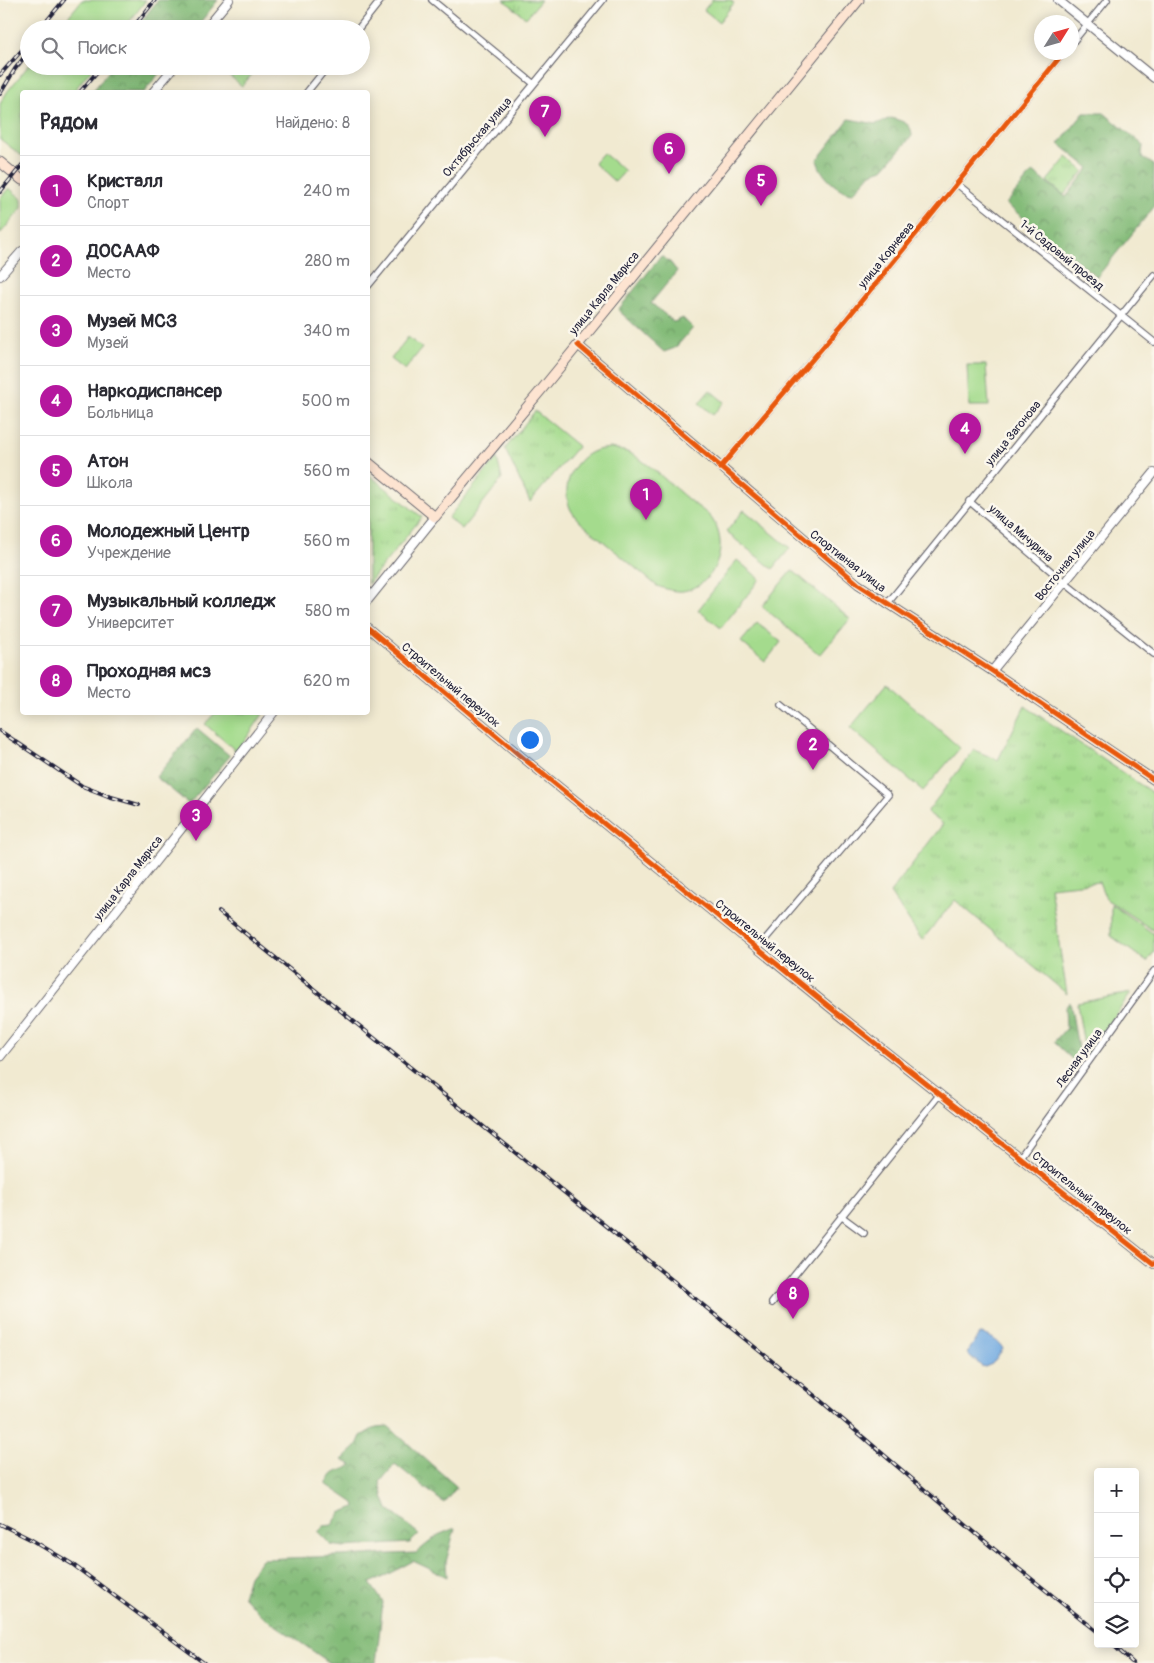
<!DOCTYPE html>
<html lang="ru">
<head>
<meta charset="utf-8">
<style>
	body { margin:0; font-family:Pangolin,sans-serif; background:#f2f2f3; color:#2b2b33 }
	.controls { position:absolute; right:15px; bottom:15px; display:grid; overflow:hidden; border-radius:5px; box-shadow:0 2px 12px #0003 }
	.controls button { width:45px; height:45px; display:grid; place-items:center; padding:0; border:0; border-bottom:1px solid #e1e1e2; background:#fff; color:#2b2b33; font:25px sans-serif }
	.compass { position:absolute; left:1034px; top:15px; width:45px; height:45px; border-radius:50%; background:#fff; box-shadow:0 2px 12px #0003; rotate:53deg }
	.you { position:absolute; left:529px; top:739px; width:18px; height:18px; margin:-12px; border:4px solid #fff; border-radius:50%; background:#1a73e8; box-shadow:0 0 0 8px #1a73e833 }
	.badge { display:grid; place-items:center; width:32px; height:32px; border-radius:50%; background:#b5179e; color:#fff; font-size:16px; font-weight:700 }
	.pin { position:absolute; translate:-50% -41px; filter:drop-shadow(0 1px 2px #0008) }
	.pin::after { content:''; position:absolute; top:26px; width:18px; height:15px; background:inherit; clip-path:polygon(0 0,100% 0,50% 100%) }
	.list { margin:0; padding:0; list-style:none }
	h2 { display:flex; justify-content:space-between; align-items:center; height:65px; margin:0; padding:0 20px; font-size:21px }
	h2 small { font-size:16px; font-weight:400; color:#7c7c81 }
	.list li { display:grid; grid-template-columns:32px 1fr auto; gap:15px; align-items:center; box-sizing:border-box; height:70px; padding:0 20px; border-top:1px solid #e1e1e2 }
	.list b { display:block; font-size:19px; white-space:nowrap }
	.list p { margin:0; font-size:16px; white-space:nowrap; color:#7c7c81 }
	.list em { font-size:16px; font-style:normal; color:#7c7c81 }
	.icon { flex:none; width:28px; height:28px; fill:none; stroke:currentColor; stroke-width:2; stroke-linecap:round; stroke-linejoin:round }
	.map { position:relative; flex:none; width:1154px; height:1663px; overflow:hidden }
	.search { position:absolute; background:#fff; box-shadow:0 2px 12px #0003; left:20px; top:20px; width:350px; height:55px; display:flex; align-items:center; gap:12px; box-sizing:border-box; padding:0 18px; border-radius:28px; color:#7c7c81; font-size:19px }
	.panel { position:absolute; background:#fff; box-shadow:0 2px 12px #0003; left:20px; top:90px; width:350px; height:625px; border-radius:5px }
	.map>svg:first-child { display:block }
</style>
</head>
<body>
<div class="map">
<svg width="1154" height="1663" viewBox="0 0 1154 1663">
	<defs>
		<pattern id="forest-crowns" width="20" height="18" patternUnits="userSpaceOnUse" patternTransform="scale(1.25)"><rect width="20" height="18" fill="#83bb78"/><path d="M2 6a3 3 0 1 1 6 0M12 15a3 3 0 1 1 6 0" fill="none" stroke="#6b9864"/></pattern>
		<pattern id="park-tufts" width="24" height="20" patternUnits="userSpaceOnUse" patternTransform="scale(1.25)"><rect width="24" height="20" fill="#a4db8d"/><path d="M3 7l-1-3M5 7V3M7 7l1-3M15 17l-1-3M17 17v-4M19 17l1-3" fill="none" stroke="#8dbc7b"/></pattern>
	</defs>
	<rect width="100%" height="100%" fill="#fbf7ec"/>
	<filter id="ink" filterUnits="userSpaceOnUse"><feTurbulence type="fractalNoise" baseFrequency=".02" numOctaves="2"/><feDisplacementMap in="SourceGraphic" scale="10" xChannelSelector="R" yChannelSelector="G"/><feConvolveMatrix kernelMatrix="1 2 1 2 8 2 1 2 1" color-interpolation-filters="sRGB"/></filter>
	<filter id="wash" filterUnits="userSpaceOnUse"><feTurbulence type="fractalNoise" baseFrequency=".0096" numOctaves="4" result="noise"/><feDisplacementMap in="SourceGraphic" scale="20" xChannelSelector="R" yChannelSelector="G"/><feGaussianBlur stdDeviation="1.12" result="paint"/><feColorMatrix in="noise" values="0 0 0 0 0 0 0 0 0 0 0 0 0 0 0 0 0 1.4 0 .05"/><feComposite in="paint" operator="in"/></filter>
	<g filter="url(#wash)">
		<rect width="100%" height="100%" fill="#f1ead1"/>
		<path fill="#a4db8d" stroke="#637e64" d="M 82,0 L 146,0 L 124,29 L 58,29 Z
			M 29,65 L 94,66 L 73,92 L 22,92 L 22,156 L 0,139 L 0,104 L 7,92 Z
			M 603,153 L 625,171 L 615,182 L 594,163 Z
			M 9,188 L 22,199 L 22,208 L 0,234 L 0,198 Z
			M 408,337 L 422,348 L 405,370 L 391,359 Z
			M 967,365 L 986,365 L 989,406 L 969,406 Z
			M 610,448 C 618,450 628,451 635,456 C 654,468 671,485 689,500 C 696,506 707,512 712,519 C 731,546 715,586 683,591 C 674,592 666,589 657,586 L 579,521 C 576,517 572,513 570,508 C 561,487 572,460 594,451 C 599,449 605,449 610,448 Z
			M 497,458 L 502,479 L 462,529 L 448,518 Z
			M 744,510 L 790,548 L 773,569 L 726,532 Z
			M 737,560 L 760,579 L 721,628 L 698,610 Z
			M 792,570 L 850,619 L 820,655 L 762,606 Z
			M 757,623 L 781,642 L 765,662 L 741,642 Z
			M 887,684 L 960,748 L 923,791 L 850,728 Z
			M 261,713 L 263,714 L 237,752 L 205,724 L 215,713 Z
			M 1111,904 L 1154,934 L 1154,952 L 1147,962 L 1111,936 Z
			M 1131,993 L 1086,1058 L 1077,1003 Z"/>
		<path fill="url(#forest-crowns)" stroke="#526e5a" d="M 158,0 L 218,0 L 195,29 L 135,29 Z
			M 113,66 L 165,66 L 144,92 L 92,92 Z
			M 1084,113 L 1104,113 L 1143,145 L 1142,157 L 1154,165 L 1154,207 L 1097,277 L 1006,204 L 1033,172 L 1066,197 L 1089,168 L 1059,144 Z
			M 891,118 C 902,121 912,123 912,136 L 883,169 L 871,173 L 853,193 C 837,191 821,176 817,160 L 849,119 L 876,124 Z
			M 661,256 L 670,262 L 677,271 L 651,303 L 674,322 L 683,318 L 693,328 L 675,348 L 664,352 L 618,310 Z
			M 197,728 L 230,756 L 189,804 L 156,777 Z
			M 1070,1002 L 1079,1054 L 1073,1060 L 1054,1042 L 1066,1028 L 1065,1007 Z
			M 388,1426 L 457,1487 L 444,1503 L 395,1464 L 380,1482 L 384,1499 L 388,1509 L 419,1534 L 410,1543 L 344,1547 L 331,1545 L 318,1532 L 324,1526 L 332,1525 L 340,1513 L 355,1507 L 354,1503 L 326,1484 C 334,1468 340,1473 352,1465 L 342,1460 L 356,1447 L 361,1436 L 376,1427 Z
			M 455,1528 L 446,1562 L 447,1577 L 413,1561 L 384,1577 L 370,1583 L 383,1602 L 376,1663 L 330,1663 L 261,1615 L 243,1596 L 249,1576 L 262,1559 L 416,1553 L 438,1535 Z"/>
		<path fill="url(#park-tufts)" stroke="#637e64" d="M 504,0 L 541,0 L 526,18 Z
			M 712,0 L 730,0 L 734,3 L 719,22 L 704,10 Z
			M 230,66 L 259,66 L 242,86 L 225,72 Z
			M 1067,157 L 1084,171 L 1064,195 L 1047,181 Z
			M 710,390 L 724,402 L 713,415 L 699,403 Z
			M 535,411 L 578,446 L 530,502 L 505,449 Z
			M 368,474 L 422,517 L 368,584 Z
			M 1025,706 L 1154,794 L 1154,931 L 1106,899 L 1099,882 L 1050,887 L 1067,994 L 955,900 L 922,940 L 890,893 L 943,824 L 927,812 L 974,750 L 998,760 Z"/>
		<path fill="#72aae1" stroke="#4a668e" d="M 980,1334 C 988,1334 1000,1342 1003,1349 L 992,1364 L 985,1367 L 981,1366 L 967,1353 Z"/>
	</g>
	<g filter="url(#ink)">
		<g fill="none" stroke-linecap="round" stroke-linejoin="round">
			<defs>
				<path id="minor" d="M 432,0 L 534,84
					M 358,29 L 381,0
					M 1072,43 L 1107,0
					M 307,92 L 328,66
					M 957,184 L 1154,342
					M 368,286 L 603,0
					M 720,468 L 845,321 L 1064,52
					M 969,501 L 1065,583 L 1154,654
					M 887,604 L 1154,275
					M 757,949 L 888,795 L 781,705
					M 1020,1157 L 1154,971
					M 841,1216 L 864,1233
					M 772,1303 L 940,1094"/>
				<path id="tertiary" d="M 1058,0 L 1154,78
					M 205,29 L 229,0
					M 153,92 L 175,66
					M 0,276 L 22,251
					M 578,345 L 858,584 L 992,671 L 1154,780
					M 368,600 L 435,517
					M 368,628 L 522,757 L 832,1009 L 1154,1264
					M 992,671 L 1154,473
					M 0,1057 L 274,712"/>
				<path id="secondary" d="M 0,162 L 22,180
					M 368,462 L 435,517 L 542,389 L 859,0"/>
			</defs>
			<use href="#minor" stroke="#6a6870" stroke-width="8"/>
			<use href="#tertiary" stroke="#6a6870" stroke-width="10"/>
			<use href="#secondary" stroke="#6a6870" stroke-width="11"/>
			<use href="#minor" stroke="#fff" stroke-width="5.5"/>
			<use href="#tertiary" stroke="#fff" stroke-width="8"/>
			<use href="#secondary" stroke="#fde4d1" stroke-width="9"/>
			<defs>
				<path id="rail" d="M 40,29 L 64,0
					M 132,29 L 155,0
					M 0,75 L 29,42
					M 80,92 L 102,66
					M 0,94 L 15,69 L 29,51
					M 0,192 L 22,165
					M 0,731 L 82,786 L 108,796 L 139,805
					M 219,912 L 815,1396 L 994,1549 L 1098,1632
					M 0,1524 L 30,1539 L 72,1564 L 204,1663
					M 1112,1644 L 1133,1663"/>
			</defs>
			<use href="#rail" stroke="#22223b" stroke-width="4"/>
			<use href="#rail" stroke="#fbf7ec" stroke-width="2" stroke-dasharray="5.5" stroke-linecap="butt"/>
			<defs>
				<path id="cycleway" d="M 578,345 L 858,584 L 992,671 L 1154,780
					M 720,468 L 845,321 L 1064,52
					M 368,628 L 522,757 L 832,1009 L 1154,1264"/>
			</defs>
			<use href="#cycleway" stroke="#fbf7ec" stroke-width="8"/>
			<use href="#cycleway" stroke="#e8590c" stroke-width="5"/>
		</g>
	</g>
	<g text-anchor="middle" stroke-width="5" stroke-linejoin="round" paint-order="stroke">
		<g font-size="12" fill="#22223b" stroke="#fbf7ec">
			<text transform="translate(477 137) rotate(-50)" y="4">Октябрьская улица</text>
			<text transform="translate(886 255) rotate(-51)" y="4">улица Корнеева</text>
			<text transform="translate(1062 255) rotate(39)" y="4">1-й Садовый проезд</text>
			<text transform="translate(604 293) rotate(-51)" y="4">улица Карла Маркса</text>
			<text transform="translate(1013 433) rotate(-51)" y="4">улица Загонова</text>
			<text transform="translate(1021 533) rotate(41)" y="4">улица Мичурина</text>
			<text transform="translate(848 561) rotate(38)" y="4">Спортивная улица</text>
			<text transform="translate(1065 565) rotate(-51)" y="4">Восточная улица</text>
			<text transform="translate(451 685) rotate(40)" y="4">Строительный переулок</text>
			<text transform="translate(128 878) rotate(-52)" y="4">улица Карла Маркса</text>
			<text transform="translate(765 941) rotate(39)" y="4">Строительный переулок</text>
			<text transform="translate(1079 1058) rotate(-54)" y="4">Лесная улица</text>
			<text transform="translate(1082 1193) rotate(39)" y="4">Строительный переулок</text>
		</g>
	</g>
</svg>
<div class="controls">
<button>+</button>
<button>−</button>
<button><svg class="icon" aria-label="locate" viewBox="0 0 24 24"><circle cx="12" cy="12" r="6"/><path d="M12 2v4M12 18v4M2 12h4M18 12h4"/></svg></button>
<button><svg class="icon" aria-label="layers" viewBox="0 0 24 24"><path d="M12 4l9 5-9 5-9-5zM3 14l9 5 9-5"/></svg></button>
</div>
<svg class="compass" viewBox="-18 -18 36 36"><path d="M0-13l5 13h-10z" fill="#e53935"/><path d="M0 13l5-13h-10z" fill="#7c7c81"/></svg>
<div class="you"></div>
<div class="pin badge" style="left:646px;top:520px">1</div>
<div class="pin badge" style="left:813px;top:770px">2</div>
<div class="pin badge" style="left:196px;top:841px">3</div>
<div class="pin badge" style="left:965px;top:454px">4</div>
<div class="pin badge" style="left:761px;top:206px">5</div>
<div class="pin badge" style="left:669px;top:174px">6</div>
<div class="pin badge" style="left:545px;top:137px">7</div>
<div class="pin badge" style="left:793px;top:1319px">8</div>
<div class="search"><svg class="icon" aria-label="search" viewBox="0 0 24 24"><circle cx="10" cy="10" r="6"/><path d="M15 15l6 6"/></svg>Поиск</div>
<section class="panel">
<h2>Рядом<small>Найдено: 8</small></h2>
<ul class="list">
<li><span class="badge">1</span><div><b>Кристалл</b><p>Спорт</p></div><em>240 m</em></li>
<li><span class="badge">2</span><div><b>ДОСААФ</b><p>Место</p></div><em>280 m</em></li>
<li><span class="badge">3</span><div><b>Музей МСЗ</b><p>Музей</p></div><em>340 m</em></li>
<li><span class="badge">4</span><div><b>Наркодиспансер</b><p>Больница</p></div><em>500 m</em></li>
<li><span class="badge">5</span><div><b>Атон</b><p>Школа</p></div><em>560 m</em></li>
<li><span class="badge">6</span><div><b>Молодежный Центр</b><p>Учреждение</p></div><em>560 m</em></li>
<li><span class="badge">7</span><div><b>Музыкальный колледж</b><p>Университет</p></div><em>580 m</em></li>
<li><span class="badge">8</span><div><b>Проходная мсз</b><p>Место</p></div><em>620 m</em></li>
</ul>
</section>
</div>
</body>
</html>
